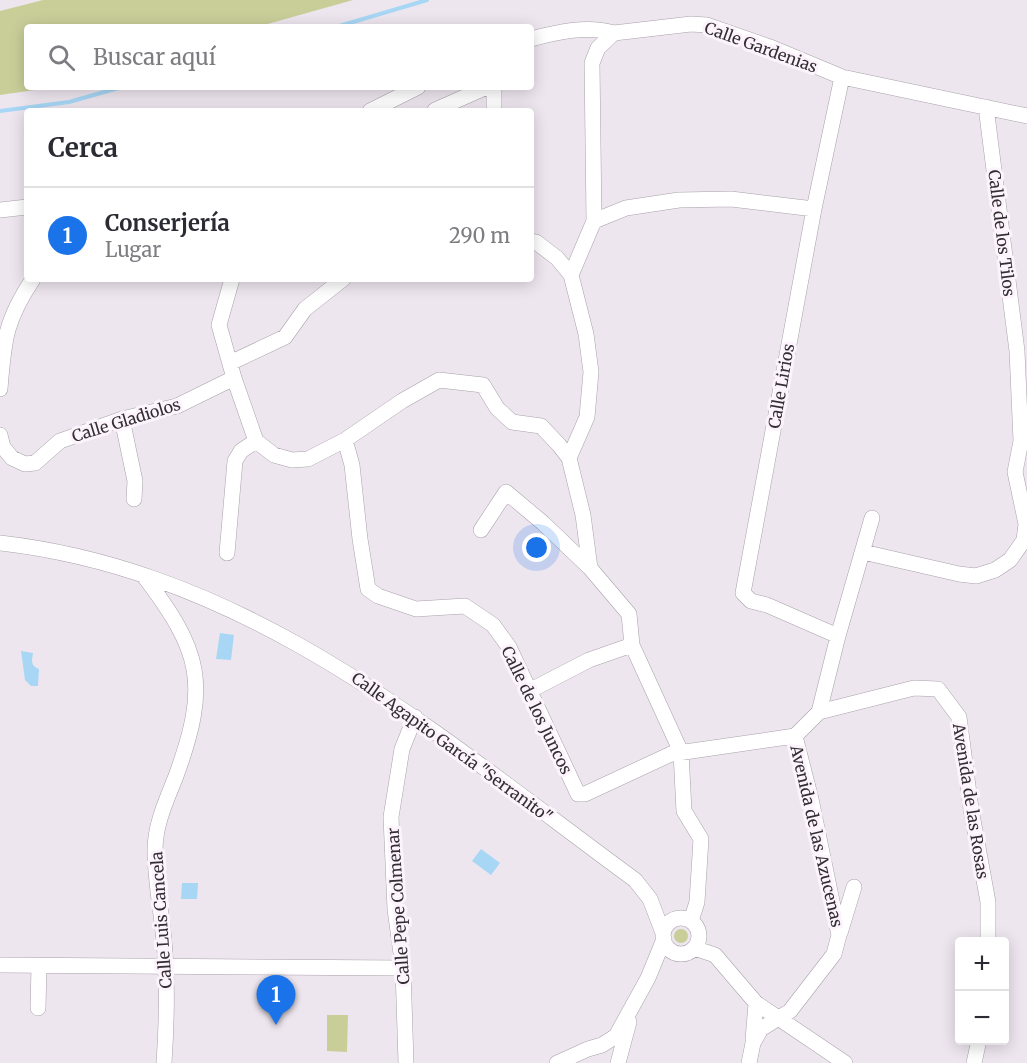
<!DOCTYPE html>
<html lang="es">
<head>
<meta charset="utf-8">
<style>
	body { margin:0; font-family:Merriweather,serif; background:#f2f2f3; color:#2b2b33 }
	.controls { position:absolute; right:18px; bottom:18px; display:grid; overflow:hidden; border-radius:6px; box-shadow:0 3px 15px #0003 }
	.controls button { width:54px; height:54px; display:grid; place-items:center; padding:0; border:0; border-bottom:2px solid #e1e1e2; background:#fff; color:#2b2b33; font:30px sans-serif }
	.you { position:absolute; left:537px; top:548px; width:21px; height:21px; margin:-15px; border:4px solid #fff; border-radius:50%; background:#1a73e8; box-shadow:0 0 0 9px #1a73e833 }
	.badge { display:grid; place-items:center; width:39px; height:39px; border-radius:50%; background:#1a73e8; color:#fff; font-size:20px; font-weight:700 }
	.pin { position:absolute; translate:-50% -50px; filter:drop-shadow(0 2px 3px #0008) }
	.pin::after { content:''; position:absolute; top:32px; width:21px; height:18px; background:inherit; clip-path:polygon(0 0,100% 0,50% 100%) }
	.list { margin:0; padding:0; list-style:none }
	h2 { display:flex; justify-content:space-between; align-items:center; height:78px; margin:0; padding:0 24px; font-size:26px }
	h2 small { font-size:20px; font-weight:400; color:#7c7c81 }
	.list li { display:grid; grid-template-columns:39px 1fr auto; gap:18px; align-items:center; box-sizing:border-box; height:96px; padding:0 24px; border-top:2px solid #e1e1e2 }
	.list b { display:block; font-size:22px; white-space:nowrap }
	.list p { margin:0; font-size:20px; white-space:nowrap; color:#7c7c81 }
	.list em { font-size:20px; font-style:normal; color:#7c7c81 }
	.icon { flex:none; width:33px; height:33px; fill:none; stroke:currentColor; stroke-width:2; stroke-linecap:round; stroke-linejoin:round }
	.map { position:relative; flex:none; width:1027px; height:1063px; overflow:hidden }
	.search { position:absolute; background:#fff; box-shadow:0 3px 15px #0003; left:24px; top:24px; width:510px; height:66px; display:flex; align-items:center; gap:15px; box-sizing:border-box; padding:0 21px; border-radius:6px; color:#7c7c81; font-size:22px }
	.panel { position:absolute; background:#fff; box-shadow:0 3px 15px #0003; left:24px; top:108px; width:510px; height:174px; border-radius:6px }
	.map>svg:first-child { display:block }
</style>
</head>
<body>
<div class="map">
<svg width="1027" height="1063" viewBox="0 0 1027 1063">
	<rect width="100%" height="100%" fill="#eee6ef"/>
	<path fill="#c9ce99" d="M 43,0 L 353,0 L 257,27 L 27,27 L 27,87 L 56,87 L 0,95 L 0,11 Z
		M674 936a7 7 0 1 1 14 0a7 7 0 1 1-14 0Z
		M 327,1015 L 348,1015 L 347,1052 L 327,1051 Z"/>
	<path fill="#a7d7f5" d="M 220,633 L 234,635 L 231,660 L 216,659 Z
		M 21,651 L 33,653 C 32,661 30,665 39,669 L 38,686 L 31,686 L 25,680 Z
		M 481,849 L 500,863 L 491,875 L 472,861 Z
		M 182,883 L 198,883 L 197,899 L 181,899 Z"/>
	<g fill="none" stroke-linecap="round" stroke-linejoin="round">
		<path stroke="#a7d7f5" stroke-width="4" d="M 336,27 L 427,0
			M 0,111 L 69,102 L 122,87"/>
		<defs>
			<path id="street" d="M 531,39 C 557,32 587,25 614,33
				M 435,110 L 487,87
				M 370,111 L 418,87
				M 494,111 L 494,87
				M 0,210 L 27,207
				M 594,221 L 592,63 L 598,48 L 614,33 L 691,24 L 707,25 L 770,47 L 842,77 L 1027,116
				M 531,241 L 536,242 L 557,258 L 571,275 L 586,334 L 591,372 L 587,417 L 569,458 L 583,515 L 590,568 L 629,614 L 632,645 L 681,752 L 684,811 L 701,839 L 697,902 L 691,921
				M 571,275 L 594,221 L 626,208 L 679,200 L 731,199 L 814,209
				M 232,279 L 219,325 L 234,378 L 256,441 L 274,455 L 292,460 L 308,459 L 345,440 L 402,401 L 439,380 L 483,385 L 497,408 L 512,422 L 541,426 L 559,445 L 569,458
				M 230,363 L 285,337 L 305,309 L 343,279
				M 0,389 C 4,340 5,321 33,279
				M 122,419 L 135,481 L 134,499
				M 0,435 L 3,447 L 12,458 L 25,464 L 35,463 L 60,441 L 122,419 L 177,406 L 234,378
				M 345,440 L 352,465 L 360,539 L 368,589 L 378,596 L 416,609 L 465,606 L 493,625 L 509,647 L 578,794 L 585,794 L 671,754 L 795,736 L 819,712 L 914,688 L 938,689 L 959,717 L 971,809 L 988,902 L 988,942
				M 481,530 L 506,492 L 543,523 L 590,568
				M 0,543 C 253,572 438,736 635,880 L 650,899 L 663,933
				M 863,552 L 959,574 L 976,576 L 995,570 L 1010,560 L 1024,540 L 1026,524 L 1015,472 L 1021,441 L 1017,351 L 986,107
				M 227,553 L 235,461 L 241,451 L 256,441
				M 143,575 C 201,651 210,683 176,776 C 167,799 155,824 155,850 C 155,877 160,904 163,931 C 168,975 167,1019 164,1063
				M 838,636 L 767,605 L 751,601 L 743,593 L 814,209 L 842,77
				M 529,691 L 589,660 L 632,645
				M 819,712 L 838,636 L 872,518
				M663 936a18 18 0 1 1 36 0a18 18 0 1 1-36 0Z
				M 840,933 L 854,887
				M 694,948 L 715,955 L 756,1003 L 753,1040
				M 0,965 L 403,968
				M 756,1003 L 845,1063
				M 38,1008 L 39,966
				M 406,1063 L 403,968 L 395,909 L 391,817 L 402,749 L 415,717
				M 557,1063 L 588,1049 L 602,1045 L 616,1036 L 648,978 L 664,939
				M 618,1063 L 629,1022
				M 749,1063 L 753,1043 L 761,1029 L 790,1011 L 834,954 L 839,935 L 811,799 L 795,736
				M 974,1063 L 979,1040"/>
		</defs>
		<use href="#street" stroke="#a9a1aa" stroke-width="16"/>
		<use href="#street" stroke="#fff" stroke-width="15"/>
	</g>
	<g text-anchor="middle" stroke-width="6" stroke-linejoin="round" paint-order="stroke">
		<g font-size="16" fill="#322e32" stroke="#fcf3fd">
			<text transform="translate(761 47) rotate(20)" y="6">Calle Gardenias</text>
			<text transform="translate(1002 233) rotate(83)" y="6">Calle de los Tilos</text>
			<text transform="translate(781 386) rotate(-80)" y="6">Calle Lirios</text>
			<text transform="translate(126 420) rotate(-17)" y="6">Calle Gladiolos</text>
			<text transform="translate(537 710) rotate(64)" y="6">Calle de los Juncos</text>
			<text transform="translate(452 747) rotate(36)" y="6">Calle Agapito García "Serranito"</text>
			<text transform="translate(971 801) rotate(81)" y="6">Avenida de las Rosas</text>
			<text transform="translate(817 836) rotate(77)" y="6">Avenida de las Azucenas</text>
			<text transform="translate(398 906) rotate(-94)" y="6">Calle Pepe Colmenar</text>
			<text transform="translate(161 920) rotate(-94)" y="6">Calle Luis Cancela</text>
		</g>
	</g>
</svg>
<div class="controls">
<button>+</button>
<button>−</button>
</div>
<div class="you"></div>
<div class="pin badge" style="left:276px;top:1025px">1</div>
<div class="search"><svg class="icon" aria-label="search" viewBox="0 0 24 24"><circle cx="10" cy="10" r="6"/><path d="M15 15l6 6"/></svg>Buscar aquí</div>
<section class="panel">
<h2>Cerca<small></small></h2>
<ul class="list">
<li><span class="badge">1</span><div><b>Conserjería</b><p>Lugar</p></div><em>290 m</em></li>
</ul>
</section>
</div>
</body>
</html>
